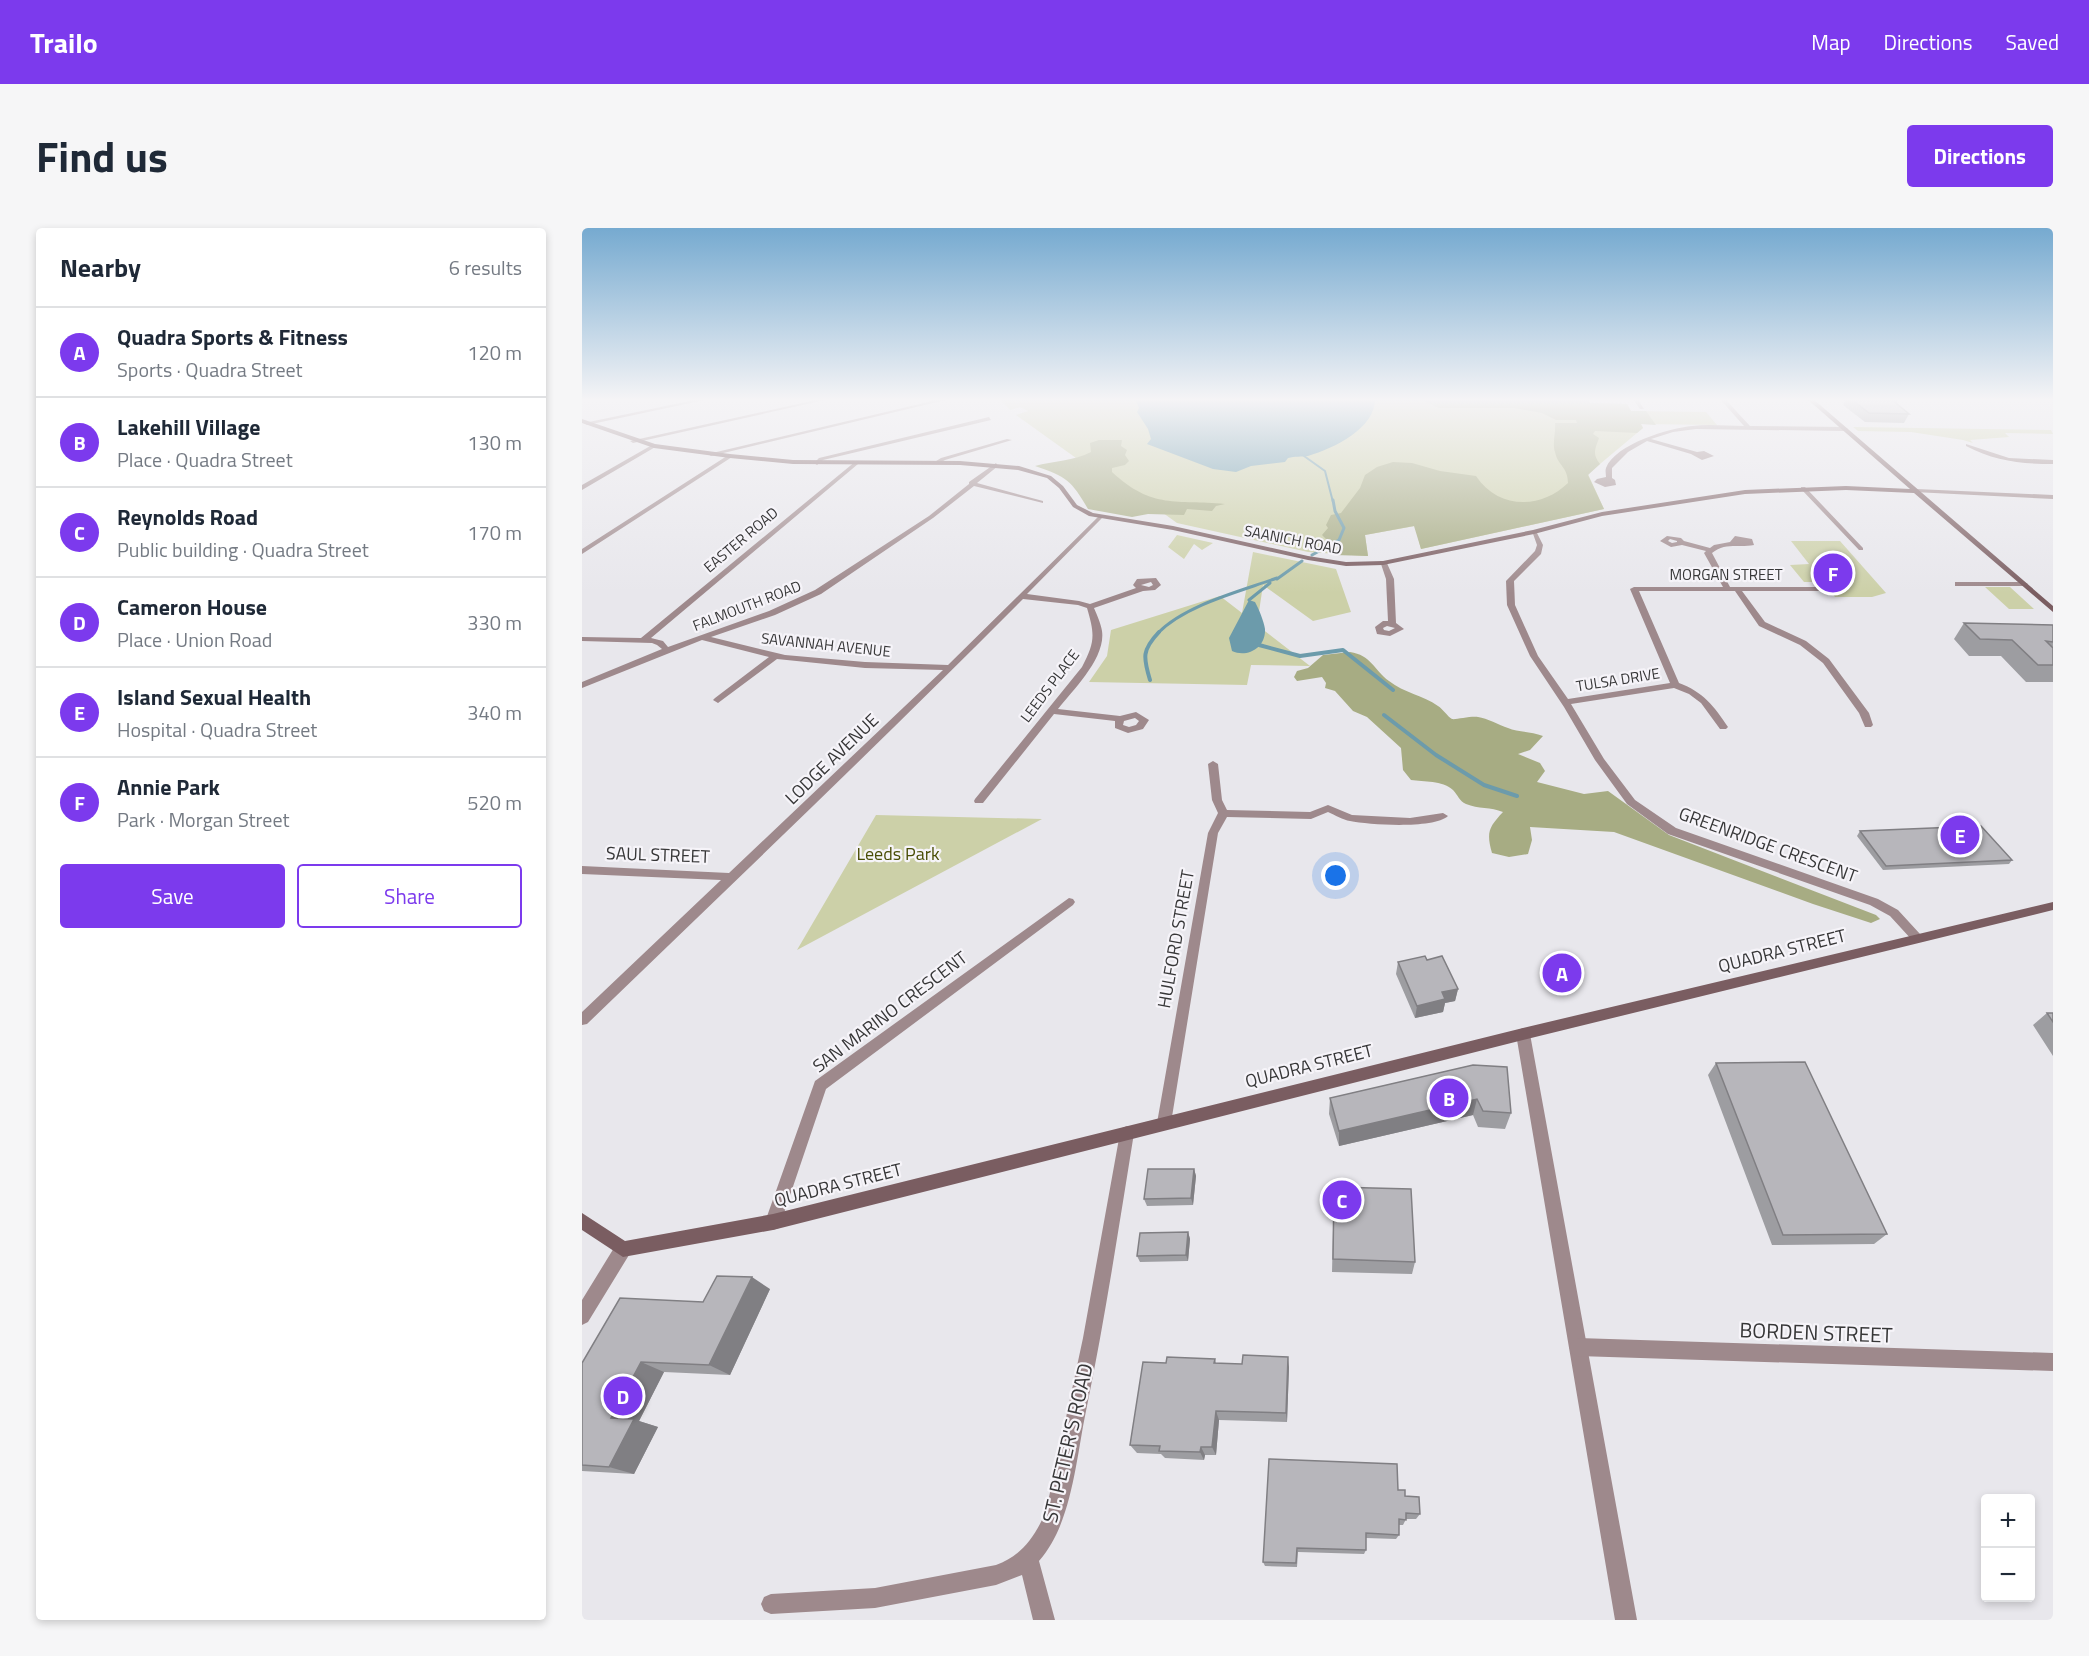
<!DOCTYPE html>
<html lang="en">
<head>
<meta charset="utf-8">
<style>
	body { margin:0; font-family:"Titillium Web",sans-serif; background:#f6f6f7; color:#1f2937 }
	.controls { position:absolute; right:18px; bottom:18px; display:grid; overflow:hidden; border-radius:6px; box-shadow:0 3px 9px #0003 }
	.controls button { width:54px; height:54px; display:grid; place-items:center; padding:0; border:0; border-bottom:2px solid #e0e1e3; background:#fff; color:#1f2937; font:30px sans-serif }
	.you { position:absolute; left:754px; top:648px; width:21px; height:21px; margin:-15px; border:4px solid #fff; border-radius:50%; background:#1a73e8; box-shadow:0 0 0 9px #1a73e833 }
	.badge { display:grid; place-items:center; width:39px; height:39px; border-radius:50%; background:#7c3aed; color:#fff; font-size:20px; font-weight:700 }
	.pin { position:absolute; translate:-50% -50%; border:3px solid #fff; box-shadow:0 2px 6px #0006 }
	.list { margin:0; padding:0; list-style:none }
	h2 { display:flex; justify-content:space-between; align-items:center; height:78px; margin:0; padding:0 24px; font-size:26px }
	h2 small { font-size:20px; font-weight:400; color:#747a83 }
	.list li { display:grid; grid-template-columns:39px 1fr auto; gap:18px; align-items:center; box-sizing:border-box; height:90px; padding:0 24px; border-top:2px solid #e0e1e3 }
	.list b { display:block; font-size:22px; white-space:nowrap }
	.list p { margin:0; font-size:20px; white-space:nowrap; color:#747a83 }
	.list em { font-size:20px; font-style:normal; color:#747a83 }
	.actions { display:flex; gap:12px; padding:18px 24px }
	.actions a { flex:1; padding:14px 0; border:2px solid #7c3aed; border-radius:6px; text-align:center; font-size:21px; color:#7c3aed }
	.actions .main { background:#7c3aed; color:#fff }
	.map { position:relative; flex:none; width:1471px; height:1392px; overflow:hidden; border-radius:6px }
	header { display:flex; align-items:center; gap:36px; box-sizing:border-box; height:84px; padding:0 30px; background:#7c3aed; color:#fff }
	header strong { font-size:28px }
	nav { display:flex; gap:33px; margin-inline-start:auto; font-size:21px }
	.intro { display:flex; align-items:center; justify-content:space-between; box-sizing:border-box; height:144px; padding:0 36px }
	h1 { margin:0; font-size:42px }
	.button { padding:15px 27px; border-radius:6px; background:#7c3aed; color:#fff; font-size:21px; font-weight:700 }
	main { display:flex; gap:36px; padding:0 36px }
	aside { flex:1; background:#fff; border-radius:6px; box-shadow:0 3px 9px #0003 }
	.map>svg:first-child { display:block }
</style>
</head>
<body>
<header>
<strong>Trailo</strong>
<nav><a>Map</a><a>Directions</a><a>Saved</a></nav>
</header>
<div class="intro"><h1>Find us</h1><a class="button">Directions</a></div>
<main>
<aside>
<h2>Nearby<small>6 results</small></h2>
<ul class="list">
<li><span class="badge">A</span><div><b>Quadra Sports &amp; Fitness</b><p>Sports · Quadra Street</p></div><em>120 m</em></li>
<li><span class="badge">B</span><div><b>Lakehill Village</b><p>Place · Quadra Street</p></div><em>130 m</em></li>
<li><span class="badge">C</span><div><b>Reynolds Road</b><p>Public building · Quadra Street</p></div><em>170 m</em></li>
<li><span class="badge">D</span><div><b>Cameron House</b><p>Place · Union Road</p></div><em>330 m</em></li>
<li><span class="badge">E</span><div><b>Island Sexual Health</b><p>Hospital · Quadra Street</p></div><em>340 m</em></li>
<li><span class="badge">F</span><div><b>Annie Park</b><p>Park · Morgan Street</p></div><em>520 m</em></li>
</ul>
<div class="actions"><a class="main">Save</a><a>Share</a></div>
</aside>
<div class="map">
<svg width="1471" height="1392" viewBox="0 0 1471 1392">
	<rect width="100%" height="100%" fill="#e8e7ec"/>
	<path fill="#ccd0a8" d="M 417,170 L 1005,170 L 1008,175 L 1045,176 L 1049,183 L 1124,184 L 1135,197 L 1059,196 L 1061,200 L 1006,246 L 1022,281 L 839,321 L 833,298 L 783,307 L 786,328 L 726,324 L 595,295 L 502,228 L 494,230 L 434,187 L 446,183 L 438,179 L 428,182 Z
		M 1271,199 L 1469,202 L 1471,206 L 1423,205 L 1427,209 L 1388,212 L 1391,215 L 1381,212 L 1329,204 L 1276,203 Z
		M 595,307 L 631,315 L 620,322 L 612,316 L 602,331 L 586,319 Z
		M 1209,313 L 1258,313 L 1304,365 L 1290,369 L 1253,369 L 1242,354 L 1222,354 L 1208,337 L 1227,336 Z
		M 671,324 L 754,341 L 769,384 L 731,393 L 681,357 L 675,397 L 728,438 L 669,437 L 665,457 L 507,454 L 525,428 L 529,402 L 638,368 L 660,385 Z
		M 1403,359 L 1428,359 L 1452,381 L 1427,381 Z
		M 294,587 L 460,591 L 215,722 Z"/>
	<path fill="#a7ac83" d="M 835,170 L 1005,170 L 1008,175 L 1045,176 L 1049,183 L 1064,183 L 1074,197 L 1059,196 L 1061,200 L 1055,205 L 1013,203 L 1011,206 L 1017,210 C 1013,221 1010,226 1018,236 L 1006,247 L 1022,281 L 839,321 L 832,298 L 783,307 L 786,328 L 752,327 L 757,317 L 745,312 L 740,307 L 746,300 L 744,297 L 749,287 L 759,285 L 778,260 L 783,247 L 795,239 L 811,234 L 830,235 L 858,243 L 894,248 C 916,281 958,282 986,255 C 986,239 976,238 973,224 C 970,215 974,205 973,195 L 995,195 L 994,192 L 974,192 L 960,185 L 932,180 L 857,180 Z
		M 517,212 L 540,212 L 539,218 L 545,222 L 543,227 L 547,233 L 543,237 L 530,240 L 530,244 C 571,282 594,271 643,276 L 634,278 L 630,283 L 605,281 L 602,287 L 566,286 L 550,289 L 506,281 C 489,252 485,249 453,238 C 471,233 492,233 509,224 L 508,215 Z
		M 768,424 C 789,427 792,442 807,453 C 822,465 841,467 856,478 C 861,481 865,488 870,491 C 873,492 888,488 896,489 C 905,490 917,497 926,500 C 935,504 948,503 961,508 L 948,522 L 936,526 L 958,535 L 963,543 L 955,554 L 1002,566 L 1026,563 L 1087,607 L 1294,687 L 1298,691 L 1289,695 L 1231,676 L 1032,604 L 948,599 L 950,612 L 946,626 L 927,629 L 910,625 C 904,604 907,599 921,584 C 909,579 896,581 884,576 C 877,573 876,567 871,562 C 860,552 842,554 829,552 L 821,542 L 819,520 L 785,489 L 771,483 L 753,463 L 743,460 L 744,455 L 740,449 L 715,453 L 712,449 L 715,443 L 726,440 L 741,427 Z"/>
	<path fill="#6c9bab" d="M 558,170 L 793,170 C 794,200 753,220 726,228 C 719,229 713,228 706,230 L 703,234 L 669,238 L 654,244 L 631,241 L 565,216 L 569,211 L 566,201 L 555,184 L 557,180 L 554,173 Z
		M 667,372 L 673,374 C 677,381 682,394 683,401 C 684,420 665,430 650,423 L 647,410 Z"/>
	<g fill="none" stroke-linecap="round" stroke-linejoin="round">
		<path stroke="#6c9bab" stroke-width="2" d="M 722,228 L 743,243 L 751,274"/>
		<path stroke="#6c9bab" stroke-width="3" d="M 730,327 L 757,312 L 762,300 L 753,283 L 751,272
			M 695,351 L 720,333
			M 667,372 L 688,355
			M 576,405 C 603,377 659,363 695,350"/>
		<path stroke="#6c9bab" stroke-width="4" d="M 677,417 L 718,428 L 761,422 L 811,462
			M 568,452 C 561,429 560,422 577,404
			M 802,487 L 854,527 L 902,557 L 935,568"/>
		<path fill="#9e898c" fill-rule="evenodd" d="M 122,170 L 132,170 L 5,197 L 2,195 Z
			M 243,170 L 252,170 L 51,215 L 48,213 Z
			M 363,170 L 372,170 L 129,228 L 126,226 Z
			M 1050,170 L 1055,170 L 1062,181 L 1058,181 Z
			M 1137,170 L 1142,170 L 1168,198 L 1263,199 L 1266,201 L 1263,203 L 1114,201 L 1091,204 L 1069,211 L 1115,224 L 1122,223 L 1132,228 L 1120,232 L 1109,226 L 1065,213 L 1046,224 L 1030,240 L 1030,250 L 1033,252 L 1034,257 L 1023,259 L 1012,254 L 1015,251 L 1024,249 C 1024,246 1023,243 1024,240 C 1033,216 1088,200 1110,198 C 1127,196 1145,198 1162,198 Z
			M 407,189 L 409,192 L 241,232 L 235,237 L 232,235 L 237,230 Z
			M 425,211 L 430,212 L 363,232 L 356,236 L 351,235 L 359,230 Z
			M 1384,216 L 1427,230 L 1471,232 L 1471,236 C 1440,236 1412,233 1384,218 Z
			M 70,217 L 75,218 L 0,262 L 0,257 Z
			M 148,226 L 150,229 L 0,326 L 0,321 Z
			M 274,233 L 276,236 L 69,410 L 81,413 L 86,419 L 187,383 L 233,362 L 347,288 L 387,256 L 387,254 L 414,235 L 416,238 L 395,255 L 461,273 L 461,275 L 392,258 L 351,290 L 239,366 L 193,387 L 129,409 L 203,427 L 283,434 L 366,437 L 518,287 L 520,288 L 520,290 L 445,366 L 497,373 L 508,376 L 554,360 L 551,357 L 555,351 L 574,350 L 579,357 L 573,362 L 561,363 L 512,380 C 515,387 519,396 520,403 C 524,430 491,462 476,481 L 538,488 L 554,484 L 567,492 L 561,501 L 546,505 L 533,500 L 533,493 L 472,486 L 401,575 L 393,575 L 392,573 L 393,571 L 500,439 C 513,414 513,407 505,380 L 496,377 L 441,371 C 298,515 151,655 5,796 L 0,797 L 0,784 L 139,652 L 0,646 L 0,638 L 147,645 L 361,442 L 283,440 L 195,431 L 136,475 L 131,472 L 133,470 L 187,429 L 120,412 L 0,460 L 0,454 L 80,421 L 75,417 L 70,415 L 0,413 L 0,409 L 59,410 ZM 569,354 L 571,357 L 567,359 L 559,357 ZM 553,490 L 557,493 L 554,497 L 547,499 L 541,497 L 542,493 Z
			M 1219,259 L 1223,259 L 1281,320 L 1281,322 L 1277,322 L 1219,261 Z
			M 950,303 L 954,303 L 961,317 L 959,326 L 932,353 L 933,377 L 956,428 L 986,471 L 1088,455 L 1048,361 L 1052,359 L 1141,359 L 1122,325 L 1124,323 L 1100,317 L 1089,319 L 1078,313 L 1085,308 L 1099,310 L 1102,313 L 1128,320 L 1132,317 L 1148,314 L 1153,308 L 1170,311 L 1172,317 C 1157,320 1143,314 1130,325 L 1148,359 L 1239,359 L 1240,361 L 1236,363 L 1160,363 L 1183,394 L 1224,413 L 1247,431 L 1287,485 L 1291,497 L 1289,499 L 1283,499 L 1277,485 L 1241,435 L 1218,417 L 1177,398 L 1153,363 L 1057,363 L 1097,455 C 1121,464 1132,478 1146,499 L 1144,501 L 1138,501 L 1119,475 L 1107,466 L 1092,460 L 989,476 L 1022,531 L 1053,572 L 1094,600 L 1296,671 L 1316,682 L 1338,706 L 1340,709 L 1338,712 L 1330,712 L 1308,688 L 1288,677 L 1086,606 L 1045,576 L 1013,532 L 982,479 L 948,428 L 925,377 L 924,353 L 953,323 L 955,317 ZM 1088,311 L 1095,313 L 1095,314 L 1090,315 L 1086,313 Z
			M 798,333 L 804,333 L 812,351 L 814,395 L 822,401 L 808,408 L 795,406 L 793,399 L 801,393 L 806,393 L 804,351 ZM 805,398 L 813,400 L 807,403 L 802,402 L 801,400 Z
			M 1373,354 L 1442,354 L 1446,356 L 1442,358 L 1373,358 Z
			M 631,533 L 636,536 L 640,572 L 645,582 L 728,584 L 746,577 L 770,587 L 828,590 L 861,585 L 866,588 C 852,601 788,597 768,593 C 761,592 753,587 746,584 L 729,591 L 645,589 L 636,605 L 589,895 L 587,900 L 582,902 L 577,900 L 575,895 L 626,605 L 636,585 L 630,572 L 626,536 Z
			M 487,670 L 491,671 L 493,674 L 491,677 L 244,861 L 197,1000 L 191,1002 L 185,1000 L 183,994 L 233,853 Z
			M 941,800 L 946,802 L 948,806 L 1055,1392 L 1033,1392 L 934,806 L 936,802 Z
			M 545,898 L 550,900 L 552,905 C 537,998 523,1091 504,1183 C 494,1231 490,1296 457,1333 L 473,1392 L 451,1392 L 440,1347 L 414,1357 L 293,1380 L 189,1386 L 182,1383 L 179,1376 L 182,1369 L 189,1366 L 293,1360 L 414,1337 C 440,1328 454,1307 464,1283 L 501,1110 L 538,905 L 540,900 Z
			M 41,1013 L 47,1015 L 49,1021 L 47,1027 L 6,1094 L 0,1097 L 0,1072 L 35,1015 Z"/>
		<path fill="#9e898c" fill-rule="evenodd" d="M 1334,261 L 1471,267 L 1471,271 L 1332,264 L 1332,262 Z
			M 996,1110 L 1471,1125 L 1471,1143 L 996,1128 L 990,1125 L 987,1119 L 990,1113 Z"/>
		<path fill="#7a5d61" fill-rule="evenodd" d="M 1224,170 L 1230,170 L 1471,378 L 1471,384 L 1332,265 L 1264,262 L 1163,266 L 1020,288 L 952,306 L 801,337 L 764,338 L 726,332 L 591,302 L 507,288 L 491,279 L 477,260 L 465,250 L 436,242 L 378,237 L 211,236 L 148,230 L 72,220 L 0,195 L 0,191 L 73,216 L 148,226 L 211,232 L 378,233 L 437,238 L 469,248 L 481,258 L 495,277 L 511,285 L 591,298 L 726,328 L 764,334 L 801,333 L 951,302 L 1020,284 L 1163,262 L 1264,258 L 1328,261 Z
			M 1471,674 L 1471,682 L 941,812 L 191,1002 L 41,1029 L 0,1002 L 0,985 L 43,1013 L 191,986 L 941,800 Z"/>
	</g>
	<path fill="#9d9da1" d="M 1264,170 L 1317,170 L 1314,176 L 1327,186 L 1322,195 L 1283,194 L 1261,177 Z
		M 1382,395 L 1471,397 L 1471,454 L 1444,454 L 1419,428 L 1387,428 L 1372,411 Z
		M 1278,603 L 1430,632 L 1427,636 L 1301,642 L 1275,608 Z
		M 845,732 L 876,761 L 873,773 L 863,775 L 861,784 L 833,790 L 814,746 L 816,734 Z
		M 1465,785 L 1471,785 L 1471,828 L 1451,797 Z
		M 1134,835 L 1305,1006 L 1292,1016 L 1190,1017 L 1126,847 Z
		M 891,837 L 929,885 L 923,901 L 896,899 L 891,887 L 757,918 L 747,886 L 748,870 Z
		M 612,941 L 614,948 L 611,977 L 565,978 L 562,971 Z
		M 752,959 L 833,1034 L 830,1046 L 750,1044 Z
		M 606,1004 L 608,1011 L 606,1033 L 558,1034 L 555,1028 Z
		M 188,1061 L 148,1147 L 82,1144 L 57,1193 L 76,1199 L 52,1246 L 0,1243 L 0,1135 Z
		M 633,1131 L 634,1135 L 707,1139 L 705,1194 L 637,1192 L 634,1227 L 623,1227 L 622,1232 L 583,1230 L 579,1226 L 555,1225 L 548,1217 L 584,1135 Z
		M 823,1268 L 838,1286 L 834,1291 L 824,1291 L 821,1297 L 817,1297 L 817,1307 L 814,1311 L 784,1310 L 784,1322 L 782,1326 L 716,1324 L 715,1339 L 683,1338 L 681,1334 Z"/>
	<path fill="#807f83" d="M 876,761 L 873,773 L 863,775 L 861,784 L 833,790 L 835,778 L 860,764 Z
		M 895,871 L 891,887 L 757,918 L 757,903 Z
		M 612,941 L 614,948 L 611,977 L 609,970 Z
		M 606,1004 L 608,1011 L 606,1033 L 604,1027 Z
		M 170,1049 L 188,1061 L 148,1147 L 127,1137 Z
		M 706,1129 L 707,1139 L 705,1194 L 704,1185 Z
		M 59,1134 L 82,1144 L 57,1193 L 76,1199 L 52,1246 L 27,1239 L 29,1190 Z
		M 634,1183 L 637,1192 L 634,1227 L 630,1219 Z
		M 619,1219 L 623,1227 L 622,1232 L 618,1224 Z"/>
	<path fill="#b7b6bb" stroke="#807f83" stroke-width="1.5" d="M 1268,170 L 1317,170 L 1308,170 L 1327,186 L 1287,185 Z
		M 1382,395 L 1471,397 L 1471,414 L 1464,413 L 1471,420 L 1471,437 L 1456,437 L 1430,412 L 1398,411 Z
		M 1399,598 L 1430,632 L 1304,638 L 1278,603 Z
		M 843,728 L 845,732 L 860,728 L 876,761 L 860,764 L 863,771 L 835,778 L 816,734 Z
		M 1465,785 L 1471,785 L 1471,794 Z
		M 1223,834 L 1305,1006 L 1201,1007 L 1134,835 Z
		M 891,837 L 925,839 L 929,885 L 901,883 L 895,871 L 757,903 L 748,870 Z
		M 566,941 L 612,941 L 609,970 L 562,971 Z
		M 752,959 L 829,961 L 833,1034 L 751,1031 Z
		M 606,1004 L 604,1027 L 555,1028 L 558,1005 Z
		M 135,1048 L 170,1049 L 127,1137 L 59,1134 L 29,1190 L 52,1191 L 27,1239 L 0,1237 L 0,1135 L 38,1070 L 121,1074 Z
		M 661,1127 L 706,1129 L 704,1185 L 634,1183 L 630,1219 L 619,1219 L 618,1224 L 577,1223 L 578,1218 L 548,1217 L 561,1134 L 584,1135 L 585,1129 L 633,1131 L 632,1135 L 660,1136 Z
		M 687,1231 L 815,1236 L 816,1262 L 823,1262 L 823,1268 L 837,1269 L 838,1286 L 824,1285 L 824,1292 L 817,1291 L 817,1307 L 784,1305 L 784,1322 L 715,1320 L 714,1335 L 681,1334 Z"/>
	<linearGradient id="sky" x2="0" y2="1"><stop stop-color="#76aad0"/><stop offset="0.47" stop-color="#f5f4f6"/><stop offset="1" stop-color="#f5f4f6" stop-opacity="0"/></linearGradient>
	<rect width="1471" height="365" fill="url(#sky)"/>
	<g text-anchor="middle" stroke-width="4.5" stroke-linejoin="round" paint-order="stroke">
		<g font-size="15" fill="#373738" stroke="#f6f4f9">
			<text transform="translate(159 312) rotate(-40)" y="5">EASTER ROAD</text>
			<text transform="translate(711 312) rotate(11)" y="5">SAANICH ROAD</text>
			<text x="1144" y="352">MORGAN STREET</text>
			<text transform="translate(165 378) rotate(-21)" y="5">FALMOUTH ROAD</text>
			<text transform="translate(244 417) rotate(6)" y="5">SAVANNAH AVENUE</text>
			<text transform="translate(1036 452) rotate(-9)" y="5">TULSA DRIVE</text>
			<text transform="translate(468 458) rotate(-53)" y="5">LEEDS PLACE</text>
		</g>
		<g font-size="18" fill="#373738" stroke="#f6f4f9">
			<text transform="translate(250 531) rotate(-44)" y="6">LODGE AVENUE</text>
			<text transform="translate(1186 617) rotate(20)" y="6">GREENRIDGE CRESCENT</text>
			<text transform="translate(76 627) rotate(2)" y="6">SAUL STREET</text>
			<text transform="translate(594 711) rotate(-80)" y="6">HULFORD STREET</text>
			<text transform="translate(1200 723) rotate(-14)" y="6">QUADRA STREET</text>
			<text transform="translate(308 784) rotate(-37)" y="6">SAN MARINO CRESCENT</text>
			<text transform="translate(727 838) rotate(-14)" y="6">QUADRA STREET</text>
			<text transform="translate(256 957) rotate(-14)" y="6">QUADRA STREET</text>
		</g>
		<g font-size="18" fill="#494d06" stroke="#f6f4f9">
			<text x="316" y="632">Leeds Park</text>
		</g>
		<g font-size="21" fill="#373738" stroke="#f6f4f9">
			<text transform="translate(1234 1105) rotate(2)" y="7">BORDEN STREET</text>
			<text transform="translate(486 1215) rotate(-77)" y="7">ST. PETER'S ROAD</text>
		</g>
	</g>
</svg>
<div class="controls">
<button>+</button>
<button>−</button>
</div>
<div class="you"></div>
<div class="pin badge" style="left:980px;top:745px">A</div>
<div class="pin badge" style="left:867px;top:870px">B</div>
<div class="pin badge" style="left:760px;top:972px">C</div>
<div class="pin badge" style="left:41px;top:1168px">D</div>
<div class="pin badge" style="left:1378px;top:607px">E</div>
<div class="pin badge" style="left:1251px;top:345px">F</div>
</div>
</main>
</body>
</html>
